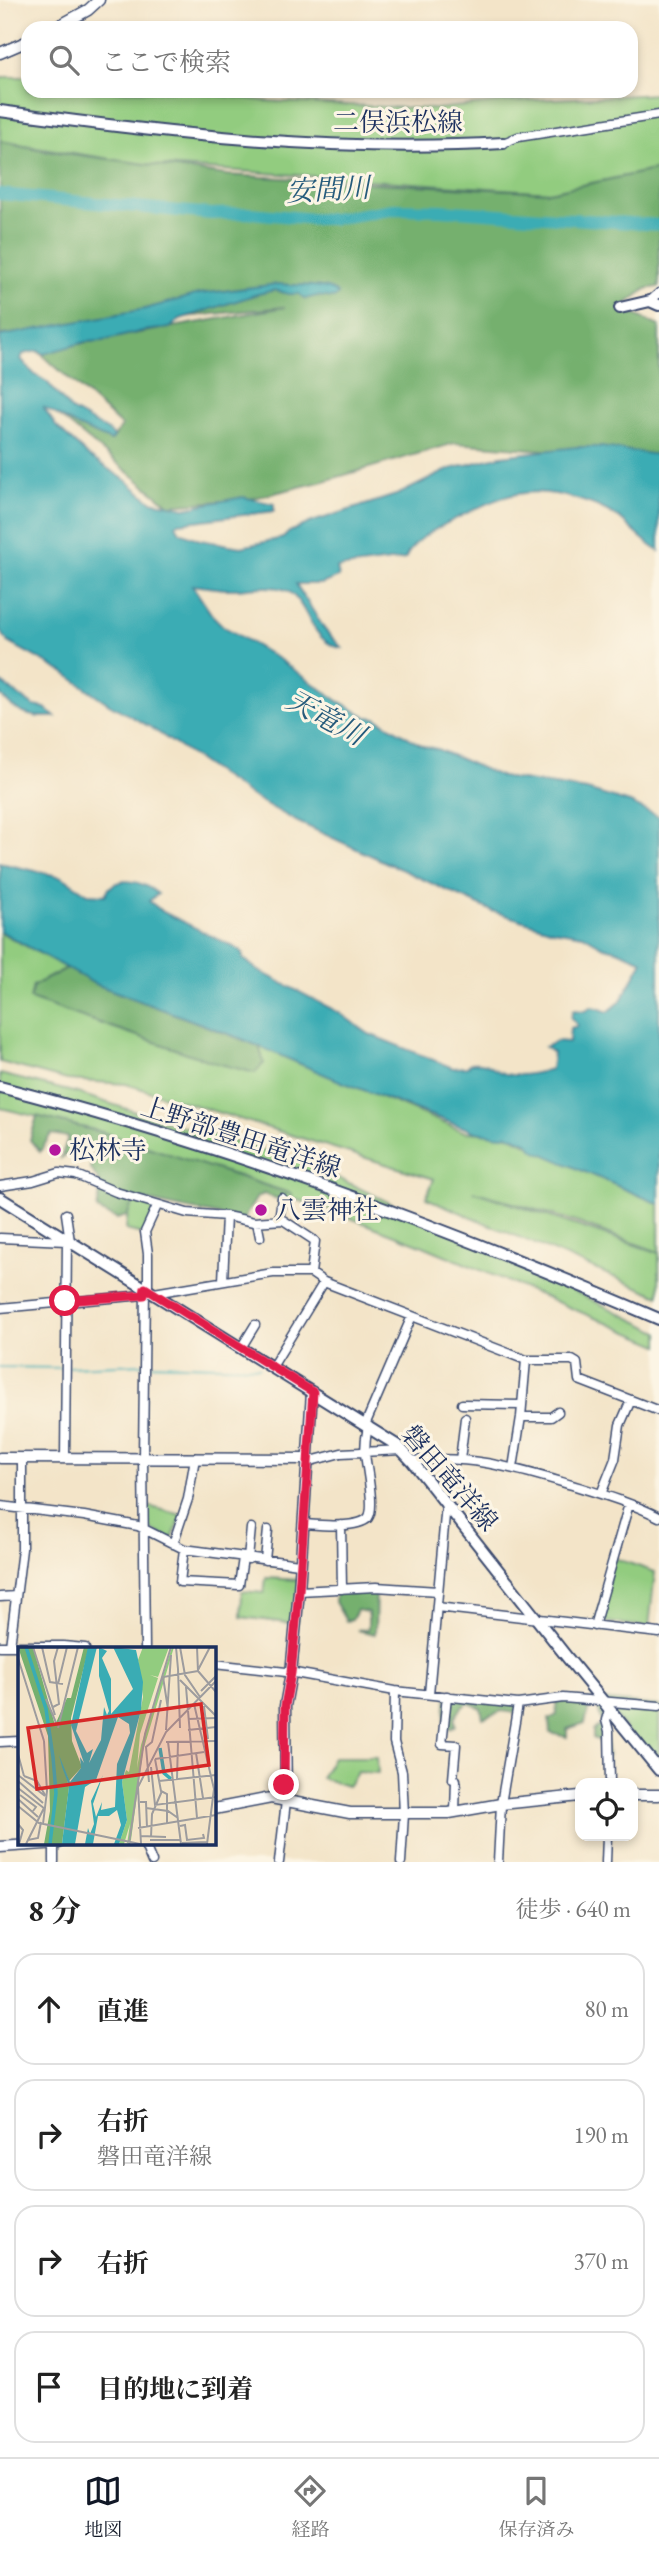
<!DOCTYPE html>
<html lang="ja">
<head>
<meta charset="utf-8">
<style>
	body { margin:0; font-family:"EB Garamond","Noto Serif JP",serif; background:#f2f2f2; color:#222 }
	.controls { position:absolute; right:21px; bottom:21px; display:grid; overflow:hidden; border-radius:14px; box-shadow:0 4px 10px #0003 }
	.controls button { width:63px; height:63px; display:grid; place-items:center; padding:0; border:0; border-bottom:2px solid #e0e0e0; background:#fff; color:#222; font:35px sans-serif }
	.stop { position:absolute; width:21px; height:21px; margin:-16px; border:5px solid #e11d48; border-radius:50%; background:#fff }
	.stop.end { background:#e11d48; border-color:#fff; box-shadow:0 2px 7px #0008 }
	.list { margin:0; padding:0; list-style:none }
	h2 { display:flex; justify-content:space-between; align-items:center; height:91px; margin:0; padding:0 28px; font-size:30px }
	h2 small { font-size:23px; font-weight:400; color:#767676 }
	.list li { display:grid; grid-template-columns:46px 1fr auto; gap:21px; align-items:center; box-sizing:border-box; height:112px; margin:0 14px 14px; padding:0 14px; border:2px solid #e0e0e0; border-radius:21px }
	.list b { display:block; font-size:26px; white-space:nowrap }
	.list p { margin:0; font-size:23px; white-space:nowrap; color:#767676 }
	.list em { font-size:23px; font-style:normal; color:#767676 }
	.icon { flex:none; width:38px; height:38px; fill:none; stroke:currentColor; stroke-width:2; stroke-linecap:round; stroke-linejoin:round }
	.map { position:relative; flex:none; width:659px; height:1862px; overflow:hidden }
	.search { position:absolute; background:#fff; box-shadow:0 4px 10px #0003; left:21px; right:21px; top:21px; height:77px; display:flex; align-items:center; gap:18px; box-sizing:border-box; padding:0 24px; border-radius:21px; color:#767676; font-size:26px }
	.sheet { height:595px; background:#fff }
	nav { display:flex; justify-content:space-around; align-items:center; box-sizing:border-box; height:98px; border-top:2px solid #e0e0e0; background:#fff; font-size:19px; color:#767676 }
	nav a { display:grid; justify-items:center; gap:4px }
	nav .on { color:#111827 }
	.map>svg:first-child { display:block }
</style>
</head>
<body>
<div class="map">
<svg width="659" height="1862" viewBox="0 0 659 1862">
	<rect width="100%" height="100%" fill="#fcf5e5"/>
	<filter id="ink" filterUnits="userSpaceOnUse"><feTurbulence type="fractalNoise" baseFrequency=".0143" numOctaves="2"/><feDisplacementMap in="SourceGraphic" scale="14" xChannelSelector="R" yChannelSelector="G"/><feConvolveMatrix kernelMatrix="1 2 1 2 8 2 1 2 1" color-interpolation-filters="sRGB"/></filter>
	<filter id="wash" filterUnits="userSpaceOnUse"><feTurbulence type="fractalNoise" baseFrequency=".00686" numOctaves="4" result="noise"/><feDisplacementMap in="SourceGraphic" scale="28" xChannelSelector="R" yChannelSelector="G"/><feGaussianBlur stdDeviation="1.57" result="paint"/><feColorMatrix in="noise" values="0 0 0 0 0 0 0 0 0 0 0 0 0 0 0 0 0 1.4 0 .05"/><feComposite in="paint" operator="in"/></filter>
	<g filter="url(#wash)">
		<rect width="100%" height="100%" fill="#f3e4c8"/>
		<path fill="#92cc7f" stroke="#567e6e" stroke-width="2" d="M 0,77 L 28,77 L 28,91 L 185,91 L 266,101 L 435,109 L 511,101 L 659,94 L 659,169 L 549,192 L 147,165 L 0,141 Z
			M 0,932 L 67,968 L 33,986 L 263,1063 L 259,1046 L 465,1132 L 507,1134 L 568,1164 L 659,1204 L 659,1252 L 570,1220 L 473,1191 L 659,1253 L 659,1296 L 426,1198 L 434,1179 L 126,1084 L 67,1080 L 0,1062 Z
			M 0,1074 L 77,1093 L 161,1120 L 309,1164 L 659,1332 L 659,1345 L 421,1245 L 327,1209 L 294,1199 L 242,1177 L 165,1154 L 99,1131 L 0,1108 Z
			M 138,1199 L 155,1208 L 146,1235 L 126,1230 C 127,1218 127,1207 138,1199 Z
			M 147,1506 L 182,1515 L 172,1539 L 148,1528 Z
			M 614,1558 L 655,1572 L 649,1627 L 596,1621 Z
			M 266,1578 L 299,1580 L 296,1624 L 241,1617 L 242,1591 L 264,1593 Z
			M 602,1700 L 659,1706 L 659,1771 Z
			M 333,1757 L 377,1757 L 378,1773 L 358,1772 L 347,1786 L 321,1778 Z"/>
		<path fill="#75b06e" stroke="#487066" stroke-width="2" d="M 0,141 L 43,150 L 227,175 L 549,192 L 659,169 L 659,287 L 646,289 L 621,308 L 659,326 L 659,459 L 455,443 L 324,481 L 250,499 L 169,505 L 54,412 L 111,441 L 122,426 L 38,351 L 285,307 L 0,335 Z
			M 67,968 L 106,988 L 259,1046 L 264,1063 L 255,1073 L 216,1063 L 30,999 L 33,986 Z
			M 37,1116 L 108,1134 L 292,1194 L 289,1206 L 282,1212 L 278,1199 L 264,1194 L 257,1197 L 243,1220 L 138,1199 L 132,1204 L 127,1216 L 117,1219 L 97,1210 L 101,1185 L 90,1167 L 97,1147 L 77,1144 L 69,1154 L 61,1158 L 68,1137 L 51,1134 L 40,1152 L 30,1140 Z
			M 336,1589 L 376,1590 L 375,1634 L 357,1630 L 368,1629 L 368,1612 L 357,1610 L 352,1620 L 346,1621 L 335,1602 Z
			M 447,1696 L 518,1705 L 516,1713 L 502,1711 L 483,1718 L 481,1708 L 469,1703 L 462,1707 L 454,1719 L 455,1725 L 450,1729 L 444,1725 Z
			M 578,1699 L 605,1704 L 608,1768 L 601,1768 L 602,1742 L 593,1738 L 593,1730 L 602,1724 L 598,1708 L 589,1708 L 585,1723 L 567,1729 L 567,1737 L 550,1733 L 549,1719 L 557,1715 L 556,1702 Z"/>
		<path fill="#3aacb4" stroke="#2a6e89" stroke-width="2" d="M 278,284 C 293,286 330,283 338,294 L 334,298 L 317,296 L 305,299 L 299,294 L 288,294 L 275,290 L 258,294 L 180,319 L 170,328 L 143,331 L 103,341 L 85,342 L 44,354 L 38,351 L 23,354 L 21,359 L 34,374 L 47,382 L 71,410 L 110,432 L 114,437 L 111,441 L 79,427 L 43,407 L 56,426 L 87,455 L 127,481 L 151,501 L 185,508 L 243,497 L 274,504 L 274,511 L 179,523 L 176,525 L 180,532 L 200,540 L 241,547 L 283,538 L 289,532 L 312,522 L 399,494 L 450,469 L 501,456 L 576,447 L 601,447 L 659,455 L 659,551 C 646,543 637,534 626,524 C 605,504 553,489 524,493 C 502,495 479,507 459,517 C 439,527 414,538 405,559 L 337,568 L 339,577 L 321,584 L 296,584 L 325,630 L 342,648 C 312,645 309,605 288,591 C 274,583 241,590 224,589 C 213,588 202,586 192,585 L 212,615 L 223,626 L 280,660 L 338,701 L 367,717 L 376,718 L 423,746 L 437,749 L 502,777 L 587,790 L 630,803 L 659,817 L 659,1204 L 534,1150 L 527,1142 L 508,1134 L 500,1136 L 476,1132 L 342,1082 L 242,1039 L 95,984 L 0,931 L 0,863 L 62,877 L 88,894 L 105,895 C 115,873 143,881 158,894 L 149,901 L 163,912 L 234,947 L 242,952 L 243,958 L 257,970 L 338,1012 L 369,1034 L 453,1068 L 467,1067 L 471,1063 C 484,1062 486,1064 496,1070 C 511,1079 535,1074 551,1069 L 553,1053 L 545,1047 L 557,1041 L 569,1042 L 570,1028 L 578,1026 L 571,1018 L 573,1010 L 586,1011 L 590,1007 L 598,1008 L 608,1012 L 620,1002 L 643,961 L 617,950 L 604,947 L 583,935 L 553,930 L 492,911 L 298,822 L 248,794 L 150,727 L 109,704 L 63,672 L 8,642 L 0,630 L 0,336 L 145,309 L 199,294 Z
			M 0,682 L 34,706 L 45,708 L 55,717 C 28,718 19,714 0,695 Z"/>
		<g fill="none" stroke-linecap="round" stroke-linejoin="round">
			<path stroke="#3aacb4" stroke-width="2" d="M 148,1364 L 259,1367
				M 0,1367 L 62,1368
				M 68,1367 L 143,1364"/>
			<path stroke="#3aacb4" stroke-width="12" d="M 0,194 L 211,214 L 251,213 L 314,219 L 333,219 L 393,209 L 441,210 L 659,225"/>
		</g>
	</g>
	<g filter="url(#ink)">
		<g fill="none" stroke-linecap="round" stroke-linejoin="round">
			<defs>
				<path id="minor" d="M 503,143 L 518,137 L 659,115
					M 650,301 L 659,293
					M 0,1186 L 33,1181 L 59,1173 L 76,1175 L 116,1192 L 187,1213 L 226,1216 L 254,1222 L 283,1220 L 315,1241 L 311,1273
					M 66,1214 L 70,1241
					M 279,1220 L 282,1198
					M 257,1222 L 260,1237
					M 0,1238 L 66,1241
					M 223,1281 L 226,1216
					M 148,1290 L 148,1254 L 145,1232 L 157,1206
					M 154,1293 L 273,1273 L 311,1273 L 324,1282 L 526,1360 L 572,1360 L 577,1363 L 579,1380 L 659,1411
					M 0,1308 L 144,1295
					M 241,1348 L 255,1325
					M 272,1367 L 324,1282
					M 462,1404 L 522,1405
					M 521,1417 L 551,1417 L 558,1412
					M 365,1425 L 412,1316
					M 65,1458 L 67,1240
					M 460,1460 L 465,1418
					M 412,1461 C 471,1454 517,1469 572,1485 C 601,1494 632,1503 659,1517
					M 307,1462 L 341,1453 L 402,1450
					M 513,1468 L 521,1417 L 526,1360
					M 601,1494 L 615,1459 L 620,1425 L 631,1400
					M 0,1506 L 84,1516 L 138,1526 L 184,1549 L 299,1564
					M 304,1524 C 318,1525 357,1529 368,1518 C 376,1508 366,1467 365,1453 C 365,1444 366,1435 368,1426
					M 341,1525 L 342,1589
					M 173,1544 L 188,1499 L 195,1458
					M 184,1549 L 180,1582 L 239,1585 L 243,1558
					M 248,1559 L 251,1528
					M 265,1560 L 268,1530
					M 299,1591 L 376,1587 L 438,1591
					M 0,1597 L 16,1596
					M 437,1607 L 659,1633
					M 594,1626 L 629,1504
					M 0,1646 L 63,1646 L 85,1648
					M 10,1646 L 22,1549 L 22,1458
					M 145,1648 L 143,1458 L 145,1288
					M 214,1664 L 295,1673 L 395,1691 L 518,1704 L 563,1698 L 659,1706
					M 395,1691 L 394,1742 L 402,1772 L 404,1814 L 401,1862
					M 429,1694 L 446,1504
					M 447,1696 L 442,1744 L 456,1745 L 453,1779 L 456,1780 L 455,1812
					M 609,1710 L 606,1720 L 609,1731 L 610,1783
					M 0,1742 L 19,1741
					M 54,1843 L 54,1862
					M 144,1843 L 152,1862
					M 279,1862 L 286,1801
					M 498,1862 L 501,1804 L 518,1704
					M 606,1862 L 607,1836"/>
				<path id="tertiary" d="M 55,28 L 88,10 L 99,0
					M 0,53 L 28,41
					M 0,1458 L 307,1459
					M 633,1795 L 659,1795
					M 286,1801 L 285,1706 L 291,1673 L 299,1591 L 312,1392
					M 214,1809 L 271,1798 L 350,1813 L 449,1813 L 501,1804 L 580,1796
					M 0,1847 L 59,1843"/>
				<path id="secondary" d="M 0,111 C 167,134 334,153 503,143
					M 620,308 L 650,301 L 659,305
					M 0,1087 C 226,1145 445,1227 659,1319
					M 0,1198 L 398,1446 L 412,1461 L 566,1656 L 659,1770"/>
			</defs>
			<use href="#minor" stroke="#3b4a6e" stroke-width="11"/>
			<use href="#tertiary" stroke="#3b4a6e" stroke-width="13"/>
			<use href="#secondary" stroke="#3b4a6e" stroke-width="14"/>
			<use href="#minor" stroke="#fff" stroke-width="8"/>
			<use href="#tertiary" stroke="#fff" stroke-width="10"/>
			<use href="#secondary" stroke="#fff" stroke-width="10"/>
		</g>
	</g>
	<g fill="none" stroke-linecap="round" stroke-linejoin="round" filter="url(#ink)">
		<path stroke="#e11d48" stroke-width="9" d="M 65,1301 L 144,1295 L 145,1288 L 313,1392 L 299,1591 L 291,1673 L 285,1706 L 284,1785"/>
	</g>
	<g fill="#b5179e" stroke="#fcf5e5" stroke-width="2.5">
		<circle cx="55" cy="1150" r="7"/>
		<circle cx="261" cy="1210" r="7"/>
	</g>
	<g text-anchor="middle" stroke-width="6" stroke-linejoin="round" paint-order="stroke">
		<g font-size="26" fill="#1b2f5e" stroke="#fcf5e5">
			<text x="398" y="131">二俣浜松線</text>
			<text transform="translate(241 1137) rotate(18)" y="9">上野部豊田竜洋線</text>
			<text transform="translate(450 1478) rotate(49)" y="9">磐田竜洋線</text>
		</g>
		<g font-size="26" fill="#1b2f5e" stroke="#fcf5e5" text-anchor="start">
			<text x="69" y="1159">松林寺</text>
			<text x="275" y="1219">八雲神社</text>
		</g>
		<g font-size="28" font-style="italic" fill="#265b7c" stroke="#fcf5e5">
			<text transform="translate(328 189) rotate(-3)" y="10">安間川</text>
			<text transform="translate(326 717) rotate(28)" y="10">天竜川</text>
		</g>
	</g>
	<g transform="translate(18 1647)">
		<rect width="198" height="198" fill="#f3e4c8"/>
		<path d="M 125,0 L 151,0 L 140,30 L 132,28 L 140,31 L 122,87 L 119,121 L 123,98 L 154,0 L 156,0 L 125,104 L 113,193 L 109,197 L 112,177 L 106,197 L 101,197 L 109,173 L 104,135 L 108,123 L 111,125 L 125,50 L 120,13 Z" fill="#92cc7f"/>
		<path d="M 0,0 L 15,0 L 37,78 L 49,51 L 53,51 L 66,0 L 71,0 L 53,71 L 54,94 L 64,120 L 51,134 L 47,124 L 51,140 L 44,197 L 26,197 L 32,164 L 30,89 Z" fill="#75b06e"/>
		<path d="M 70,0 L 79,0 L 58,84 L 69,106 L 75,102 L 71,116 L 83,93 L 86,60 L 89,68 L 91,64 L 81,29 L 81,0 L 89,4 L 84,11 L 93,32 L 93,67 L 115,42 L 95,0 L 118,3 L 125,35 L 123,63 L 104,135 L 109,173 L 101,197 L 96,197 L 103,178 L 99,163 L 91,169 L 80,169 L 75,197 L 67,197 L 70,181 L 72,187 L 76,177 L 73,154 L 85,128 L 75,157 L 78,170 L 84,155 L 83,163 L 97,160 L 99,117 L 112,86 L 111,77 L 100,70 L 78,133 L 67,140 L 57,197 L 44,197 L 51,139 L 44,120 L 41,108 L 52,135 L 63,121 L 62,110 L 66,116 L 53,78 Z" fill="#3aacb4"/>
		<path fill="none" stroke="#3aacb4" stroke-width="3.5" d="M 8,0 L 28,62 L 35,110 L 38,146 L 32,197M 142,101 L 146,126 L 153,132"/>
		<path fill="none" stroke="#9d9c9e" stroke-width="2" d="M 15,0 L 37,68M 24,0 L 32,35 L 45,37M 158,0 L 160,22M 162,0 L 167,28 L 182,50M 179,0 L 180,24 L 198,45M 0,11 L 26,94M 160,22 L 162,81M 180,23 L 192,0M 162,33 L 198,69M 40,37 L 49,0M 168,40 L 179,171M 183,44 L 198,29M 28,52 L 39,78M 176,57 L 196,142 L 189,197M 186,59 L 190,92M 35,60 L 41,57 L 36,14 L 40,0M 150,62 L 145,30 L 180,24M 170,72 L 198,71M 40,81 L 60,0M 148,83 L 153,8M 170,83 L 198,80M 148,95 L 198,94M 150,95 L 163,197M 178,106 L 185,151M 0,107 L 6,129M 137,112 L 143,144 L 149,147 L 149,177M 137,112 L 186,105M 133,120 L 137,158 L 198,150M 0,128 L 27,149M 6,129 L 19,134 L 27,148M 159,132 L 160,94M 0,134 L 25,156M 141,134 L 198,128M 131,135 L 128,100 L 134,95 L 143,53M 0,141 L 27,162M 2,148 L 18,160 L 15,164M 0,152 L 20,170M 122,155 L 128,155 L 129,181M 0,159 L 21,176 L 122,197M 128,161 L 150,164 L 160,171M 0,177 L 5,183 L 1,197M 25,177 L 29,144 L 26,94M 162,179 L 167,178 L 169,193 L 186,191 L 185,187M 120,181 L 198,168M 123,189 L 148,190M 133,190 L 134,167 L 144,144M 10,193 L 20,191 L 23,175M 132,193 L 163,193M 164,196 L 189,195M 8,197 L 26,161M 111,197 L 127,87 L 153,0M 123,197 L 120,140 L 148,85 L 198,34"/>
		<path fill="#d62828" fill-opacity="0.15" stroke="#d62828" stroke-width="3.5" d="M 183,57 L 191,118 L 19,142 L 10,81 Z"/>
		<rect width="198" height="198" fill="none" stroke="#1b2f5e" stroke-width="3.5"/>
	</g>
</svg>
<div class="controls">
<button><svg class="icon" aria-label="locate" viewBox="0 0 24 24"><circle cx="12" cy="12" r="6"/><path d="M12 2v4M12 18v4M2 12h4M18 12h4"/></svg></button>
</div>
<div class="stop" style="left:65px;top:1301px"></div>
<div class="stop end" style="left:284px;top:1785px"></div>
<div class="search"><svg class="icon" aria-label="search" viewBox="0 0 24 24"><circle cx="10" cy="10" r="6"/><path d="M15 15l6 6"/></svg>ここで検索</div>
</div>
<section class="sheet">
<h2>8 分<small>徒歩 · 640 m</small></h2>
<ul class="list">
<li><svg class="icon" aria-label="ahead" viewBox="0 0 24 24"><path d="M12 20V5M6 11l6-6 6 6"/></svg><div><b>直進</b></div><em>80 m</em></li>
<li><svg class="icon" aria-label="right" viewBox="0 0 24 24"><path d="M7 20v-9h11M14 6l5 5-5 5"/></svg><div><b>右折</b><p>磐田竜洋線</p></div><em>190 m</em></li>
<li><svg class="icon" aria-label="right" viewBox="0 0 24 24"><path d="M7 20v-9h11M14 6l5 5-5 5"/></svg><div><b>右折</b></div><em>370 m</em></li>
<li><svg class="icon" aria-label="arrive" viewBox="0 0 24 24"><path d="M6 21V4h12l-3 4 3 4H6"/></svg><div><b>目的地に到着</b></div></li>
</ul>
</section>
<nav>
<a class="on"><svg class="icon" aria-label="map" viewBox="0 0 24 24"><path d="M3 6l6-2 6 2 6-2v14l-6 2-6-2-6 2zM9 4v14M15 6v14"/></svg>地図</a>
<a><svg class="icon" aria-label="directions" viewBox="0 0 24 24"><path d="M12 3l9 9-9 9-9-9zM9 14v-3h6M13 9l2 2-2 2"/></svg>経路</a>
<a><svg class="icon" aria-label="saved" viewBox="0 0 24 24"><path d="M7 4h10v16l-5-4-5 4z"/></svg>保存済み</a>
</nav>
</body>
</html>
